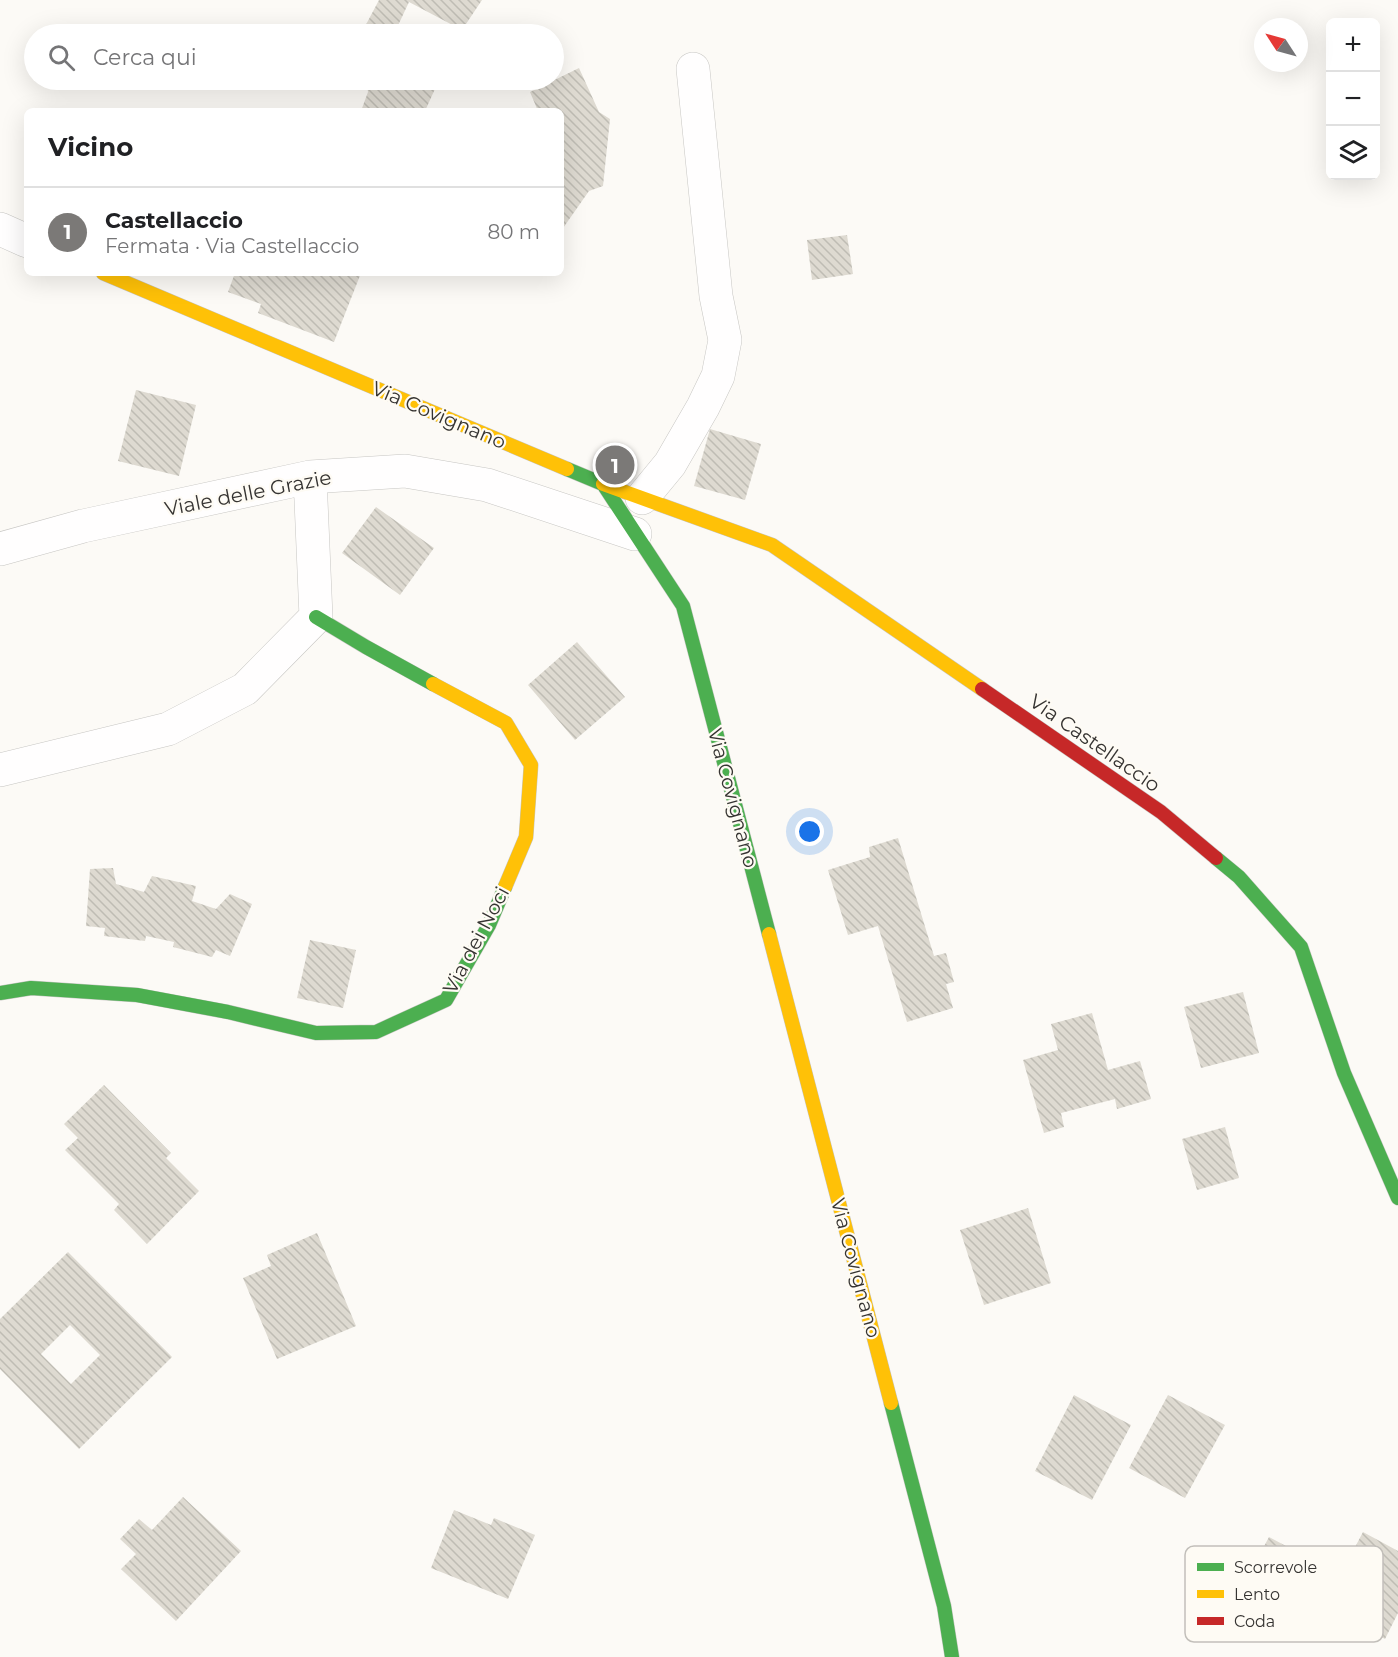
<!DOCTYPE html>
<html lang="it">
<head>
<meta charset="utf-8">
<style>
	body { margin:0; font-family:Montserrat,sans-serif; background:#f2f2f2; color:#202124 }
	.controls { position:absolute; right:18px; top:18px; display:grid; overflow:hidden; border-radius:9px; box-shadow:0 6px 24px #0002 }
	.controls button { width:54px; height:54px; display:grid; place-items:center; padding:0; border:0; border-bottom:2px solid #e0e0e0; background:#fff; color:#202124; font:30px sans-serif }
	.compass { position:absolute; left:1254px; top:18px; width:54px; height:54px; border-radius:50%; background:#fff; box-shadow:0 6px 24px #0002; rotate:306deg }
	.you { position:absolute; left:810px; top:832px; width:21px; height:21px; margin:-15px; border:4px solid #fff; border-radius:50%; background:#1a73e8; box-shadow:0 0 0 9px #1a73e833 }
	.badge { display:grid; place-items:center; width:39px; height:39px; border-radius:50%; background:#7b7977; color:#fff; font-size:20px; font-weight:700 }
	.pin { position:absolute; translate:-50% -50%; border:3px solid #fff; box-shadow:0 2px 6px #0006 }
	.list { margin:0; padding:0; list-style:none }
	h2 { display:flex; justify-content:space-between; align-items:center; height:78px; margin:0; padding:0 24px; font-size:26px }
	h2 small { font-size:20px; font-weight:400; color:#757577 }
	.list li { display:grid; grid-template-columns:39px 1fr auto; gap:18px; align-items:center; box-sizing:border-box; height:90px; padding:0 24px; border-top:2px solid #e0e0e0 }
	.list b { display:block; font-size:22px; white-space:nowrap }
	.list p { margin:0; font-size:20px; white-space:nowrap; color:#757577 }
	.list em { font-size:20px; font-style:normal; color:#757577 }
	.icon { flex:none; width:33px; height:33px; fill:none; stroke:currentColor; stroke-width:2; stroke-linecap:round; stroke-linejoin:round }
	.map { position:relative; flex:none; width:1398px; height:1657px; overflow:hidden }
	.search { position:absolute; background:#fff; box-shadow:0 6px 24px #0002; left:24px; top:24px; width:540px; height:66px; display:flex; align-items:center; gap:15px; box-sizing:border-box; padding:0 21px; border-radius:33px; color:#757577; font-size:22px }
	.panel { position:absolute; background:#fff; box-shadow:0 6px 24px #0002; left:24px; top:108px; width:540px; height:168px; border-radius:9px }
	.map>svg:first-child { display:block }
</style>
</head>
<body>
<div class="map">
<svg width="1398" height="1657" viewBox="0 0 1398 1657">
	<defs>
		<pattern id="building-back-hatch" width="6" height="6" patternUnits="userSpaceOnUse" patternTransform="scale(1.5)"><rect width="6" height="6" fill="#dedad1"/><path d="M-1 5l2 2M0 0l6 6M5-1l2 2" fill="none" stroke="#bfbcb4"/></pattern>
	</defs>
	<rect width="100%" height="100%" fill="#fcfaf6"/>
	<path fill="url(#building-back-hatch)" fill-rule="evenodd" d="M 379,0 L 482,0 L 462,30 L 409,2 L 394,34 L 361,34 Z
		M 426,24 L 447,34 L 421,34 Z
		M 579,68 L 599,112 L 610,119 L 603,186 L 589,191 L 561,231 L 561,111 L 538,111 L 530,92 Z
		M 366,80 L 439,80 L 425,111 L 361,111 L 368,92 Z
		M 847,235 L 853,274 L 812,280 L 807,240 Z
		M 235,273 L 361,273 L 334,342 L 258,313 L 261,304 L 228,292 Z
		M 136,390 L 196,405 L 179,476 L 118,461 Z
		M 710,429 L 761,444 L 745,500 L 694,486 Z
		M 376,507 L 434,548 L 400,595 L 342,553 Z
		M 577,642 L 625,697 L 575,740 L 528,685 Z
		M 898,838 L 934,956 L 946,953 L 954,982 L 946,984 L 953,1008 L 907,1022 L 878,926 L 848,935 L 828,870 L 870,857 L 869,847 Z
		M 113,868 L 116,884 L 144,892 L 152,876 L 196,886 L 192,901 L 216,909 L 230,894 L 252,904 L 230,956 L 216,950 L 212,957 L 173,947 L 174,942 L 146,936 L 145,941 L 104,936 L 105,928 L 86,926 L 90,869 Z
		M 310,940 L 356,950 L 343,1008 L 297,998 Z
		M 1243,992 L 1259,1053 L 1201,1068 L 1184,1007 Z
		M 1092,1013 L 1108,1070 L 1140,1061 L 1151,1099 L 1117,1109 L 1115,1099 L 1061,1113 L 1064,1127 L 1044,1133 L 1023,1060 L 1058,1050 L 1051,1024 Z
		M 104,1085 L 171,1153 L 166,1158 L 199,1191 L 147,1244 L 114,1210 L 119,1204 L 65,1150 L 78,1138 L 64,1124 Z
		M 1225,1127 L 1239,1178 L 1197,1190 L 1182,1139 Z
		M 1028,1208 L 1051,1283 L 984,1305 L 960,1230 Z
		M 317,1233 L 356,1326 L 277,1359 L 243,1278 L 271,1266 L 267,1255 Z
		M 68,1252 L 172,1357 L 79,1449 L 0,1369 L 0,1319 ZM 70,1325 L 100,1355 L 71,1384 L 41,1354 Z
		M 1074,1395 L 1131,1425 L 1092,1500 L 1035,1471 Z
		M 1168,1395 L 1225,1425 L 1185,1498 L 1129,1468 Z
		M 183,1497 L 241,1551 L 176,1621 L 121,1569 L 136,1554 L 120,1539 L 139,1519 L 152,1530 Z
		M 454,1510 L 491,1525 L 494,1518 L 535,1535 L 508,1599 L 431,1568 Z
		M 1363,1532 L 1398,1551 L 1398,1613 L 1385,1639 L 1324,1606 Z
		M 1269,1537 L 1329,1569 L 1290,1641 L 1230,1610 Z"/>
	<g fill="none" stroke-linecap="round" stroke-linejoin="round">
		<defs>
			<path id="street" d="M 0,229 L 27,241
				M 642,498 L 670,464 L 703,407 L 718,376 L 725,340 L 716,296 L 693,69
				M 0,549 L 83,526 L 310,477 L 405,471 L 487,485 L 635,534
				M 0,770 L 168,729 L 245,689 L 316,617 L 310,477"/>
			<path id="fast" d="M 567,469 L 603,484 L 683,606 L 769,934
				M 316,617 L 366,647 L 433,684
				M 1216,858 L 1239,877 L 1301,947 L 1344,1073 L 1398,1198
				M 0,993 L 31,988 L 137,995 L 228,1012 L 316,1033 L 376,1032 L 446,1000 L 489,925 L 505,887
				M 891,1403 L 944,1606 L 952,1657"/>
			<path id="slow" d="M 103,273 L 567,469
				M 603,484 L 772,545 L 982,689
				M 433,684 L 506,723 L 531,765 L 526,837 L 505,887
				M 769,934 L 891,1403"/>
			<path id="jam" d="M 982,689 L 1161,812 L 1216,858"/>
		</defs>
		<use href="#street" stroke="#c7c6c3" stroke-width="34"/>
		<use href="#fast" stroke="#c7c6c3" stroke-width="15"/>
		<use href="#slow" stroke="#c7c6c3" stroke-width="15"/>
		<use href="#jam" stroke="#c7c6c3" stroke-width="15"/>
		<use href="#street" stroke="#fffefe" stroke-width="33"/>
		<use href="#fast" stroke="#4caf50" stroke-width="14"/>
		<use href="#slow" stroke="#ffc107" stroke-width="14"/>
		<use href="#jam" stroke="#c62828" stroke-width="14"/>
	</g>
	<g text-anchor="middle" stroke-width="4.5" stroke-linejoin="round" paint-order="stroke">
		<g font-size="20" fill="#363432" stroke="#fefbf4">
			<text transform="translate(439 415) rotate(23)" y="7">Via Covignano</text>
			<text transform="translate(248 493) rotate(-11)" y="7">Viale delle Grazie</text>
			<text transform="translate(1095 743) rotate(35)" y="7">Via Castellaccio</text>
			<text transform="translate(733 798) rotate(75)" y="7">Via Covignano</text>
			<text transform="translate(476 940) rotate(-62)" y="7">Via dei Noci</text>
			<text transform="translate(856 1268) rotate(75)" y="7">Via Covignano</text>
		</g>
	</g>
	<rect x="1185" y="1546" width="198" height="96" rx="9" fill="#fefbf4" stroke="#c2bfba" stroke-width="1.5"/>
	<rect x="1197" y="1563" width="27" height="8" fill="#4caf50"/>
	<rect x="1197" y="1590" width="27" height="8" fill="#ffc107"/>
	<rect x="1197" y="1617" width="27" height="8" fill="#c62828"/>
	<g font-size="16" fill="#363432">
		<text x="1234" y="1573">Scorrevole</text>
		<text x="1234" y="1600">Lento</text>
		<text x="1234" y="1627">Coda</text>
	</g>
</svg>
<div class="controls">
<button>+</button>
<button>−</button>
<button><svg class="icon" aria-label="layers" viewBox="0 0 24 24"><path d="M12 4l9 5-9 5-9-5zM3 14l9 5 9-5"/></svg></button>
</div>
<svg class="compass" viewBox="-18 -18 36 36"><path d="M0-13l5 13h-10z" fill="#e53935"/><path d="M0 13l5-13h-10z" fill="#757577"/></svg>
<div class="you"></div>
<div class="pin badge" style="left:615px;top:465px">1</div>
<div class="search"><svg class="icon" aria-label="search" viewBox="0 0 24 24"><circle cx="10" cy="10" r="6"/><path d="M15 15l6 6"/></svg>Cerca qui</div>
<section class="panel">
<h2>Vicino<small></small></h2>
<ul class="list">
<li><span class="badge">1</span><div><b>Castellaccio</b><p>Fermata · Via Castellaccio</p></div><em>80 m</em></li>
</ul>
</section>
</div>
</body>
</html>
